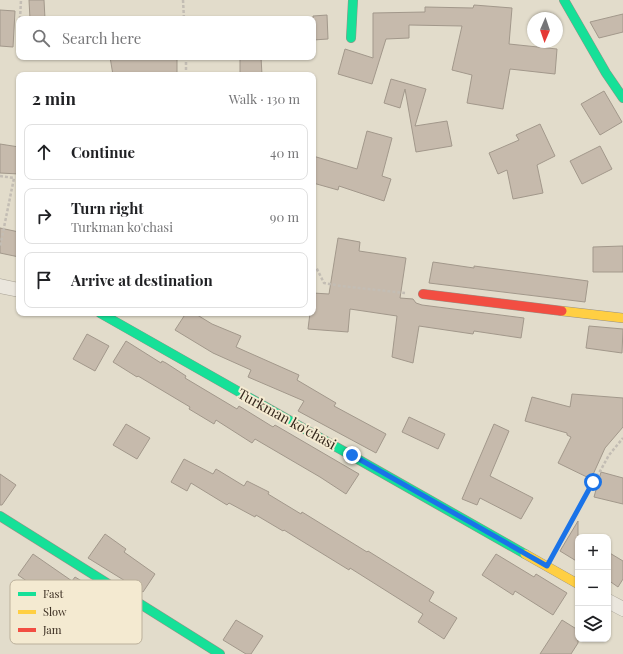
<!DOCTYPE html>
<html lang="en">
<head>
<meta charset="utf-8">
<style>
	body { margin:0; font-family:"Playfair Display",serif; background:#f6f6f6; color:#202124 }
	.controls { position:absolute; right:12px; bottom:12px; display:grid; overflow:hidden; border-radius:8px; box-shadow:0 1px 3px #0004 }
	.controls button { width:36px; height:36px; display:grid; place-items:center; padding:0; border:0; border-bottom:1px solid #e0e0e0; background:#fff; color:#202124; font:20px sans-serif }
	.compass { position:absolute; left:527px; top:12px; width:36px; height:36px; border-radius:50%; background:#fff; box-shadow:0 1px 3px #0004; rotate:182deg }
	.stop { position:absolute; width:12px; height:12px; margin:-9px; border:3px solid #1a73e8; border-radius:50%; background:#fff }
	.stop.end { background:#1a73e8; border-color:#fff; box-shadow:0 1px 4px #0008 }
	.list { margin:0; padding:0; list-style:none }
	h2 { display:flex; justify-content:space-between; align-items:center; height:52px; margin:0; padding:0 16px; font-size:17px }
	h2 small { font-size:13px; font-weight:400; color:#757577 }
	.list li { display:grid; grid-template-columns:26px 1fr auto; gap:12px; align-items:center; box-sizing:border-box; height:56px; margin:0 8px 8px; padding:0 8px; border:1px solid #e0e0e0; border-radius:8px }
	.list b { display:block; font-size:15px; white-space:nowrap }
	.list p { margin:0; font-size:13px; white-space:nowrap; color:#757577 }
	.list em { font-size:13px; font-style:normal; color:#757577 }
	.icon { flex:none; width:22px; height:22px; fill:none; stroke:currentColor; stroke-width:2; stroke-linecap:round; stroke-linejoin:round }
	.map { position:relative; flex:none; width:623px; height:654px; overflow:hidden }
	.search { position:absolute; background:#fff; box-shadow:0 1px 3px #0004; left:16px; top:16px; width:300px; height:44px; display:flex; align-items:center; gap:10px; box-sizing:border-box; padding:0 14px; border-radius:8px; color:#757577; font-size:15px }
	.panel { position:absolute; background:#fff; box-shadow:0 1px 3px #0004; left:16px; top:72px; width:300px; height:244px; border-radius:8px }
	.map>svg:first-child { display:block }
</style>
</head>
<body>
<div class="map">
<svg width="623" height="654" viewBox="0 0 623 654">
	<rect width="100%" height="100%" fill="#e2dccb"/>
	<path fill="#c6baac" stroke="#a2988b" d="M 29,0 L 44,0 L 45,19 L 30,19 Z
		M 474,5 L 512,8 L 509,44 L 557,49 L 555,74 L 510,69 L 503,109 L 467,103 L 472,75 L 452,70 L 462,26 L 409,25 L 409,38 L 386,39 L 372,84 L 338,74 L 345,49 L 373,58 L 373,13 L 425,12 L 425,7 L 473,8 Z
		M 0,10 L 15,11 L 13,47 L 0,46 Z
		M 623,14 L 623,32 L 599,38 L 590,22 Z
		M 327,15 L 328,39 L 313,40 L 313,16 Z
		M 110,57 L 177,57 L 177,75 L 113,75 Z
		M 240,57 L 261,57 L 262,75 L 240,75 Z
		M 391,79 L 426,89 L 415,126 L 447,121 L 452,146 L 416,152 L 405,89 L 400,108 L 384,103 Z
		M 604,91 L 622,122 L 600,135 L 581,104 Z
		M 540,124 L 555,156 L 537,165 L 543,193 L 513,199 L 507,170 L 498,174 L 489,153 L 519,140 L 516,135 Z
		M 367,131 L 392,138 L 382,176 L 391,179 L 384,201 L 339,186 L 338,190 L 313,183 L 313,156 L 357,169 Z
		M 0,144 L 19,147 L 19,174 L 0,173 Z
		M 600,146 L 612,169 L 582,184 L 570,161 Z
		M 0,228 L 19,232 L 19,257 L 0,253 Z
		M 338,238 L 360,242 L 359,251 L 406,258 L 400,298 L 413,299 L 416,303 L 422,305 L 524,318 L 521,338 L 474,331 L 473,334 L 419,326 L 413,363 L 392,357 L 397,316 L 350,309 L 348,332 L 308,329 L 310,313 L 313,313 L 313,293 L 329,294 Z
		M 623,246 L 623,272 L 593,272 L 593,247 Z
		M 433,262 L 474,268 L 474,266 L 588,281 L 585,302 L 429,283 Z
		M 186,313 L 194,313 L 212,324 L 241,336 L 236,347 L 299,375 L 297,380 L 336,403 L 334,406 L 386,434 L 376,453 L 298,411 L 304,401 L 248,377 L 251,370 L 213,353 L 175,330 Z
		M 589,326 L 623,329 L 622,353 L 586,348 Z
		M 87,334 L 109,346 L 95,371 L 73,359 Z
		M 126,341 L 161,363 L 162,361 L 166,363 L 186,376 L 185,378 L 237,409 L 239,406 L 273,427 L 275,425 L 359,474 L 346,494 L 320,477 L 255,439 L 252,443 L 216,420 L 214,424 L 189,409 L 190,407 L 138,376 L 137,377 L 113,362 Z
		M 572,394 L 623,398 L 623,427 L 605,448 L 591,479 L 558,463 L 571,437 L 567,435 L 567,433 L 525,421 L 532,397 L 570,407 Z
		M 409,417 L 445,434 L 438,449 L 402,432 Z
		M 126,424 L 150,438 L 137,459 L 113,445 Z
		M 494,424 L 509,431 L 490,476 L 533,498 L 521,519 L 480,498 L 477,505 L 462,499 Z
		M 184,459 L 213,474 L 216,469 L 244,486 L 247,481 L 269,492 L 268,494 L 301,514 L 302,512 L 367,552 L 368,551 L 434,592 L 429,601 L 457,618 L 444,639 L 418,622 L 423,614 L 350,568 L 349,570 L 284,530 L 283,531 L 256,515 L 255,517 L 229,503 L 227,505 L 191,483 L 187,491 L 171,482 Z
		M 601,472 L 623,478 L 623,504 L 594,497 Z
		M 0,474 L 16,485 L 2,505 L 0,505 Z
		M 578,521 L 578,562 L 560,551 Z
		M 105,534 L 126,549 L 124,552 L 155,574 L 143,592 L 88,558 Z
		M 608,552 L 623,561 L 623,579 L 618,587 L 608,580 Z
		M 33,554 L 72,581 L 75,577 L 110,598 L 96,617 L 53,587 L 47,595 L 18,575 Z
		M 496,554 L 534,577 L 536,574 L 567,593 L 553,615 L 515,591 L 513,595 L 482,575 Z
		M 236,620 L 263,636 L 251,654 L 246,654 L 223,640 Z
		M 562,620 L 578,630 L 578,643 L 571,654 L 540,654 Z"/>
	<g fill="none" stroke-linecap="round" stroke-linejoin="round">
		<defs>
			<path id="street" d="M 0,286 L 19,290
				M 608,601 L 623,609"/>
			<path id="fast" d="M 564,0 L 606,73 L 623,98
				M 351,38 L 353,0
				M 100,313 L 525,554
				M 0,516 L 220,654"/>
			<path id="slow" d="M 562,311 L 623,318
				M 525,554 L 578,584"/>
			<path id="jam" d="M 423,294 L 562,311"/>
		</defs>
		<use href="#street" stroke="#a7a194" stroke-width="15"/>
		<use href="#fast" stroke="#979085" stroke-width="10"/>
		<use href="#slow" stroke="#979085" stroke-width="10"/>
		<use href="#jam" stroke="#979085" stroke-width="10"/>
		<path stroke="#c3bdb4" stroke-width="2.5" stroke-dasharray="3 2" stroke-linecap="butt" d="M 183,0 L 184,19
			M 20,19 L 21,0
			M 186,57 L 186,75
			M 0,176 L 14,178 L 0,247
			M 313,266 L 316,267 L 324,283 L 341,286 L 405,293
			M 556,551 L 609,455 L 623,438"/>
		<use href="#street" stroke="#eae6dd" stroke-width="14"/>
		<use href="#fast" stroke="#16e098" stroke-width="9"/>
		<use href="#slow" stroke="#ffcf43" stroke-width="9"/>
		<use href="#jam" stroke="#f24e42" stroke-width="9"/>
	</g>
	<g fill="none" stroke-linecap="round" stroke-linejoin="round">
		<path stroke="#1a73e8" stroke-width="5" d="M 352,455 L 547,566 L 593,482"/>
	</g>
	<g text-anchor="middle" stroke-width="4" stroke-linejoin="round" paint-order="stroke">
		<g font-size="14" fill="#36291d" stroke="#f4ead1">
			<text transform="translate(287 419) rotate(29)" y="5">Turkman ko'chasi</text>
		</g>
	</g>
	<rect x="10" y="580" width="132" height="64" rx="6" fill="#f4ead1" stroke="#bbb09b" stroke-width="1"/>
	<rect x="18" y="592" width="18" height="4" fill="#16e098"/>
	<rect x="18" y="610" width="18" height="4" fill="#ffcf43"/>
	<rect x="18" y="628" width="18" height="4" fill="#f24e42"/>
	<g font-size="11" fill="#36291d">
		<text x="43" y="598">Fast</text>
		<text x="43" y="616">Slow</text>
		<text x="43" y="634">Jam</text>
	</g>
</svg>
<div class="controls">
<button>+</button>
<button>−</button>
<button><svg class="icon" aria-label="layers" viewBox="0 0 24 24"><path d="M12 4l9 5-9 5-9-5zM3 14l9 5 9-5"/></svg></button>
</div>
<svg class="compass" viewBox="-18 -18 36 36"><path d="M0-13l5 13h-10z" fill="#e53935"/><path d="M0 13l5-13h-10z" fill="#757577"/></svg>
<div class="stop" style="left:593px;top:482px"></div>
<div class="stop end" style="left:352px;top:455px"></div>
<div class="search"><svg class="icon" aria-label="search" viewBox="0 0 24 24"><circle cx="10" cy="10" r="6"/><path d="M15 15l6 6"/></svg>Search here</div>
<section class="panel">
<h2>2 min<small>Walk · 130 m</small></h2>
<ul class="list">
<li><svg class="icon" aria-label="ahead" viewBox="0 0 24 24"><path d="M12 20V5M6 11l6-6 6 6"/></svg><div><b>Continue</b></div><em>40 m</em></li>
<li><svg class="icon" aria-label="right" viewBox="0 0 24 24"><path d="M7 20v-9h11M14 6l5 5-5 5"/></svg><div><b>Turn right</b><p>Turkman ko'chasi</p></div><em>90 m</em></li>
<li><svg class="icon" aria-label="arrive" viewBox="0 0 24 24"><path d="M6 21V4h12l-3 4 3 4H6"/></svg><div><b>Arrive at destination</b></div></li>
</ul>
</section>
</div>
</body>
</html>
